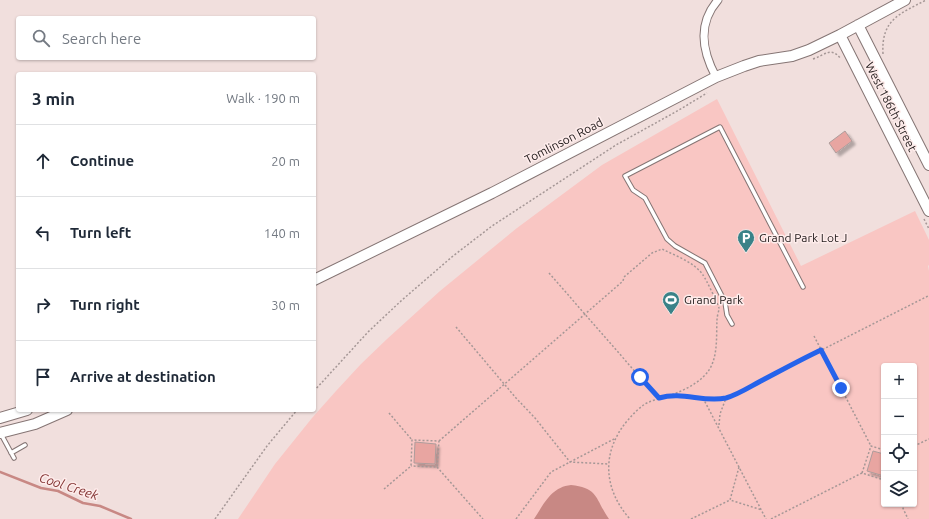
<!DOCTYPE html>
<html lang="en">
<head>
<meta charset="utf-8">
<style>
	body { margin:0; font-family:Ubuntu,sans-serif; background:#f6f6f7; color:#1f2937 }
	.controls { position:absolute; right:12px; bottom:12px; display:grid; overflow:hidden; border-radius:4px; box-shadow:0 1px 3px #0004 }
	.controls button { width:36px; height:36px; display:grid; place-items:center; padding:0; border:0; border-bottom:1px solid #e0e1e3; background:#fff; color:#1f2937; font:20px sans-serif }
	.stop { position:absolute; width:12px; height:12px; margin:-9px; border:3px solid #2563eb; border-radius:50%; background:#fff }
	.stop.end { background:#2563eb; border-color:#fff; box-shadow:0 1px 4px #0008 }
	.list { margin:0; padding:0; list-style:none }
	h2 { display:flex; justify-content:space-between; align-items:center; height:52px; margin:0; padding:0 16px; font-size:17px }
	h2 small { font-size:13px; font-weight:400; color:#747a83 }
	.list li { display:grid; grid-template-columns:26px 1fr auto; gap:12px; align-items:center; box-sizing:border-box; height:72px; padding:0 16px; border-top:1px solid #e0e1e3 }
	.list b { display:block; font-size:15px; white-space:nowrap }
	.list em { font-size:13px; font-style:normal; color:#747a83 }
	.icon { flex:none; width:22px; height:22px; fill:none; stroke:currentColor; stroke-width:2; stroke-linecap:round; stroke-linejoin:round }
	.map { position:relative; flex:none; width:929px; height:519px; overflow:hidden }
	.search { position:absolute; background:#fff; box-shadow:0 1px 3px #0004; left:16px; top:16px; width:300px; height:44px; display:flex; align-items:center; gap:10px; box-sizing:border-box; padding:0 14px; border-radius:4px; color:#747a83; font-size:15px }
	.panel { position:absolute; background:#fff; box-shadow:0 1px 3px #0004; left:16px; top:72px; width:300px; height:340px; border-radius:4px }
	.map>svg:first-child { display:block }
</style>
</head>
<body>
<div class="map">
<svg width="929" height="519" viewBox="0 0 929 519">
	<defs>
		<filter id="shadow"><feDropShadow dx="3.5" dy="3.5" stdDeviation="1" flood-color="#0004"/></filter>
	</defs>
	<rect width="100%" height="100%" fill="#f1dfdd"/>
	<path fill="#f9c6c3" fill-rule="evenodd" d="M 717,99 L 801,266 L 915,211 L 929,240 L 929,265 L 928,266 L 929,271 L 929,519 L 238,519 L 275,464 L 312,418 L 336,391 L 361,364 L 387,339 L 440,291 L 517,228 L 602,165 ZM 884,366 L 914,366 L 914,504 L 884,504 Z"/>
	<path fill="#c88884" d="M 571,485 C 599,488 595,499 609,519 L 534,519 C 544,504 551,487 571,485 Z"/>
	<g fill="none" stroke-linecap="round" stroke-linejoin="round">
		<path stroke="#c88884" stroke-width="2.5" d="M 0,472 L 41,488 L 58,491 L 83,503 L 100,506 L 131,519"/>
	</g>
	<path fill="#e8a5a1" stroke="#ad9c9b" filter="url(#shadow)" d="M 845,131 L 852,141 L 836,153 L 829,143 Z
		M 415,442 L 436,444 L 435,464 L 414,463 Z
		M 873,451 L 884,454 L 884,476 L 867,471 Z"/>
	<g fill="none" stroke-linecap="round" stroke-linejoin="round">
		<defs>
			<path id="lane" d="M 732,324 L 727,315 L 725,302 L 705,263 L 675,246 L 667,239 L 645,198 L 633,190 L 625,176 L 720,127 L 803,287
				M 1,434 L 14,458
				M 11,453 L 25,445"/>
			<path id="street" d="M 716,77 C 702,51 697,24 718,0"/>
			<path id="secondary" d="M 858,25 L 929,165
				M 840,35 L 929,211
				M 314,280 L 492,193 L 716,77 L 744,66 L 759,61 L 792,56 L 809,50 L 840,35 L 905,0
				M 0,418 L 27,410
				M 0,433 L 35,424 L 67,410"/>
		</defs>
		<use href="#lane" stroke="#857574" stroke-width="5.5"/>
		<use href="#street" stroke="#857574" stroke-width="9"/>
		<use href="#secondary" stroke="#857574" stroke-width="12"/>
		<path stroke="#a59796" stroke-width="1.5" stroke-dasharray="2 2" stroke-linecap="butt" d="M 883,54 C 881,19 900,14 926,0
			M 813,59 C 825,55 831,46 841,59
			M 924,219 L 929,229
			M 549,273 L 659,399
			M 456,327 L 516,398 L 535,418 L 570,462 L 608,464
			M 814,336 L 871,446
			M 314,391 L 368,332 L 402,300 L 453,256 L 492,226 L 616,145 L 679,110 L 707,93
			M 670,396 C 690,395 711,402 731,396 L 928,296
			M 703,398 L 766,519
			M 389,413 L 412,440
			M 719,425 L 720,414 L 726,398
			M 439,441 L 623,281 L 624,277 L 652,253 L 662,249 C 676,256 694,262 703,275 C 706,279 718,304 719,308 C 719,311 717,316 717,320 C 716,339 719,363 703,377 C 694,386 678,393 665,397 C 659,399 652,400 645,404 C 639,408 633,414 628,420 C 601,451 603,489 630,519
			M 914,446 L 929,439
			M 437,467 L 483,519
			M 739,467 L 730,500 L 762,510
			M 862,473 L 871,446 L 884,450
			M 384,489 L 411,466 L 412,440 L 439,441 L 437,467 L 411,466
			M 901,504 L 908,519
			M 215,519 L 267,446 L 297,410
			M 516,519 L 551,472 L 614,439
			M 691,519 L 730,500
			M 771,519 L 862,473 L 884,480"/>
		<use href="#lane" stroke="#fff" stroke-width="3.5"/>
		<use href="#street" stroke="#fff" stroke-width="7"/>
		<use href="#secondary" stroke="#fff" stroke-width="10"/>
	</g>
	<g fill="none" stroke-linecap="round" stroke-linejoin="round">
		<path stroke="#2563eb" stroke-width="5" d="M 640,377 L 659,398 C 683,391 703,403 726,398 C 737,395 748,388 759,382 C 780,371 800,360 821,350 L 841,388"/>
	</g>
	<defs>
		<symbol id="parking-pin" viewBox="-11 -11 22 30"><path d="M0 17L-7.5 6A9.5 9.5 0 1 1 7.5 6Z" fill="#3a8288" stroke="#feeceb"/><path d="M-3.5-5.5H1a3.5 3.5 0 0 1 0 7H-1V5.5H-3.5ZM-1-3.4V-.6H.8a1.4 1.4 0 0 0 0-2.8Z" fill="#fff"/></symbol>
		<symbol id="stadium-pin" viewBox="-11 -11 22 30"><path d="M0 17L-7.5 6A9.5 9.5 0 1 1 7.5 6Z" fill="#3a8288" stroke="#feeceb"/><path d="M0-5a6.5 5 0 1 0 0 10a6.5 5 0 1 0 0-10ZM-3.5-1.8h7v3.6h-7Z" fill="#fff"/></symbol>
	</defs>
	<g fill-rule="evenodd">
		<use href="#parking-pin" x="736" y="228" width="20" height="27"/>
		<use href="#stadium-pin" x="661" y="290" width="20" height="27"/>
	</g>
	<g text-anchor="middle" stroke-width="3" stroke-linejoin="round" paint-order="stroke">
		<g font-size="12" fill="#272020" stroke="#feeceb">
			<text transform="translate(891 107) rotate(63)" y="4">West 186th Street</text>
			<text transform="translate(564 141) rotate(-27)" y="4">Tomlinson Road</text>
		</g>
		<g font-size="12" fill="#272020" stroke="#feeceb" text-anchor="start">
			<text x="759" y="242">Grand Park Lot J</text>
			<text x="684" y="304">Grand Park</text>
		</g>
		<g font-size="13" font-style="italic" fill="#843534" stroke="#feeceb">
			<text transform="translate(69 486) rotate(18)" y="5">Cool Creek</text>
		</g>
	</g>
</svg>
<div class="controls">
<button>+</button>
<button>−</button>
<button><svg class="icon" aria-label="locate" viewBox="0 0 24 24"><circle cx="12" cy="12" r="6"/><path d="M12 2v4M12 18v4M2 12h4M18 12h4"/></svg></button>
<button><svg class="icon" aria-label="layers" viewBox="0 0 24 24"><path d="M12 4l9 5-9 5-9-5zM3 14l9 5 9-5"/></svg></button>
</div>
<div class="stop" style="left:640px;top:377px"></div>
<div class="stop end" style="left:841px;top:388px"></div>
<div class="search"><svg class="icon" aria-label="search" viewBox="0 0 24 24"><circle cx="10" cy="10" r="6"/><path d="M15 15l6 6"/></svg>Search here</div>
<section class="panel">
<h2>3 min<small>Walk · 190 m</small></h2>
<ul class="list">
<li><svg class="icon" aria-label="ahead" viewBox="0 0 24 24"><path d="M12 20V5M6 11l6-6 6 6"/></svg><div><b>Continue</b></div><em>20 m</em></li>
<li><svg class="icon" aria-label="left" viewBox="0 0 24 24"><path d="M17 20v-9H6M10 6l-5 5 5 5"/></svg><div><b>Turn left</b></div><em>140 m</em></li>
<li><svg class="icon" aria-label="right" viewBox="0 0 24 24"><path d="M7 20v-9h11M14 6l5 5-5 5"/></svg><div><b>Turn right</b></div><em>30 m</em></li>
<li><svg class="icon" aria-label="arrive" viewBox="0 0 24 24"><path d="M6 21V4h12l-3 4 3 4H6"/></svg><div><b>Arrive at destination</b></div></li>
</ul>
</section>
</div>
</body>
</html>
